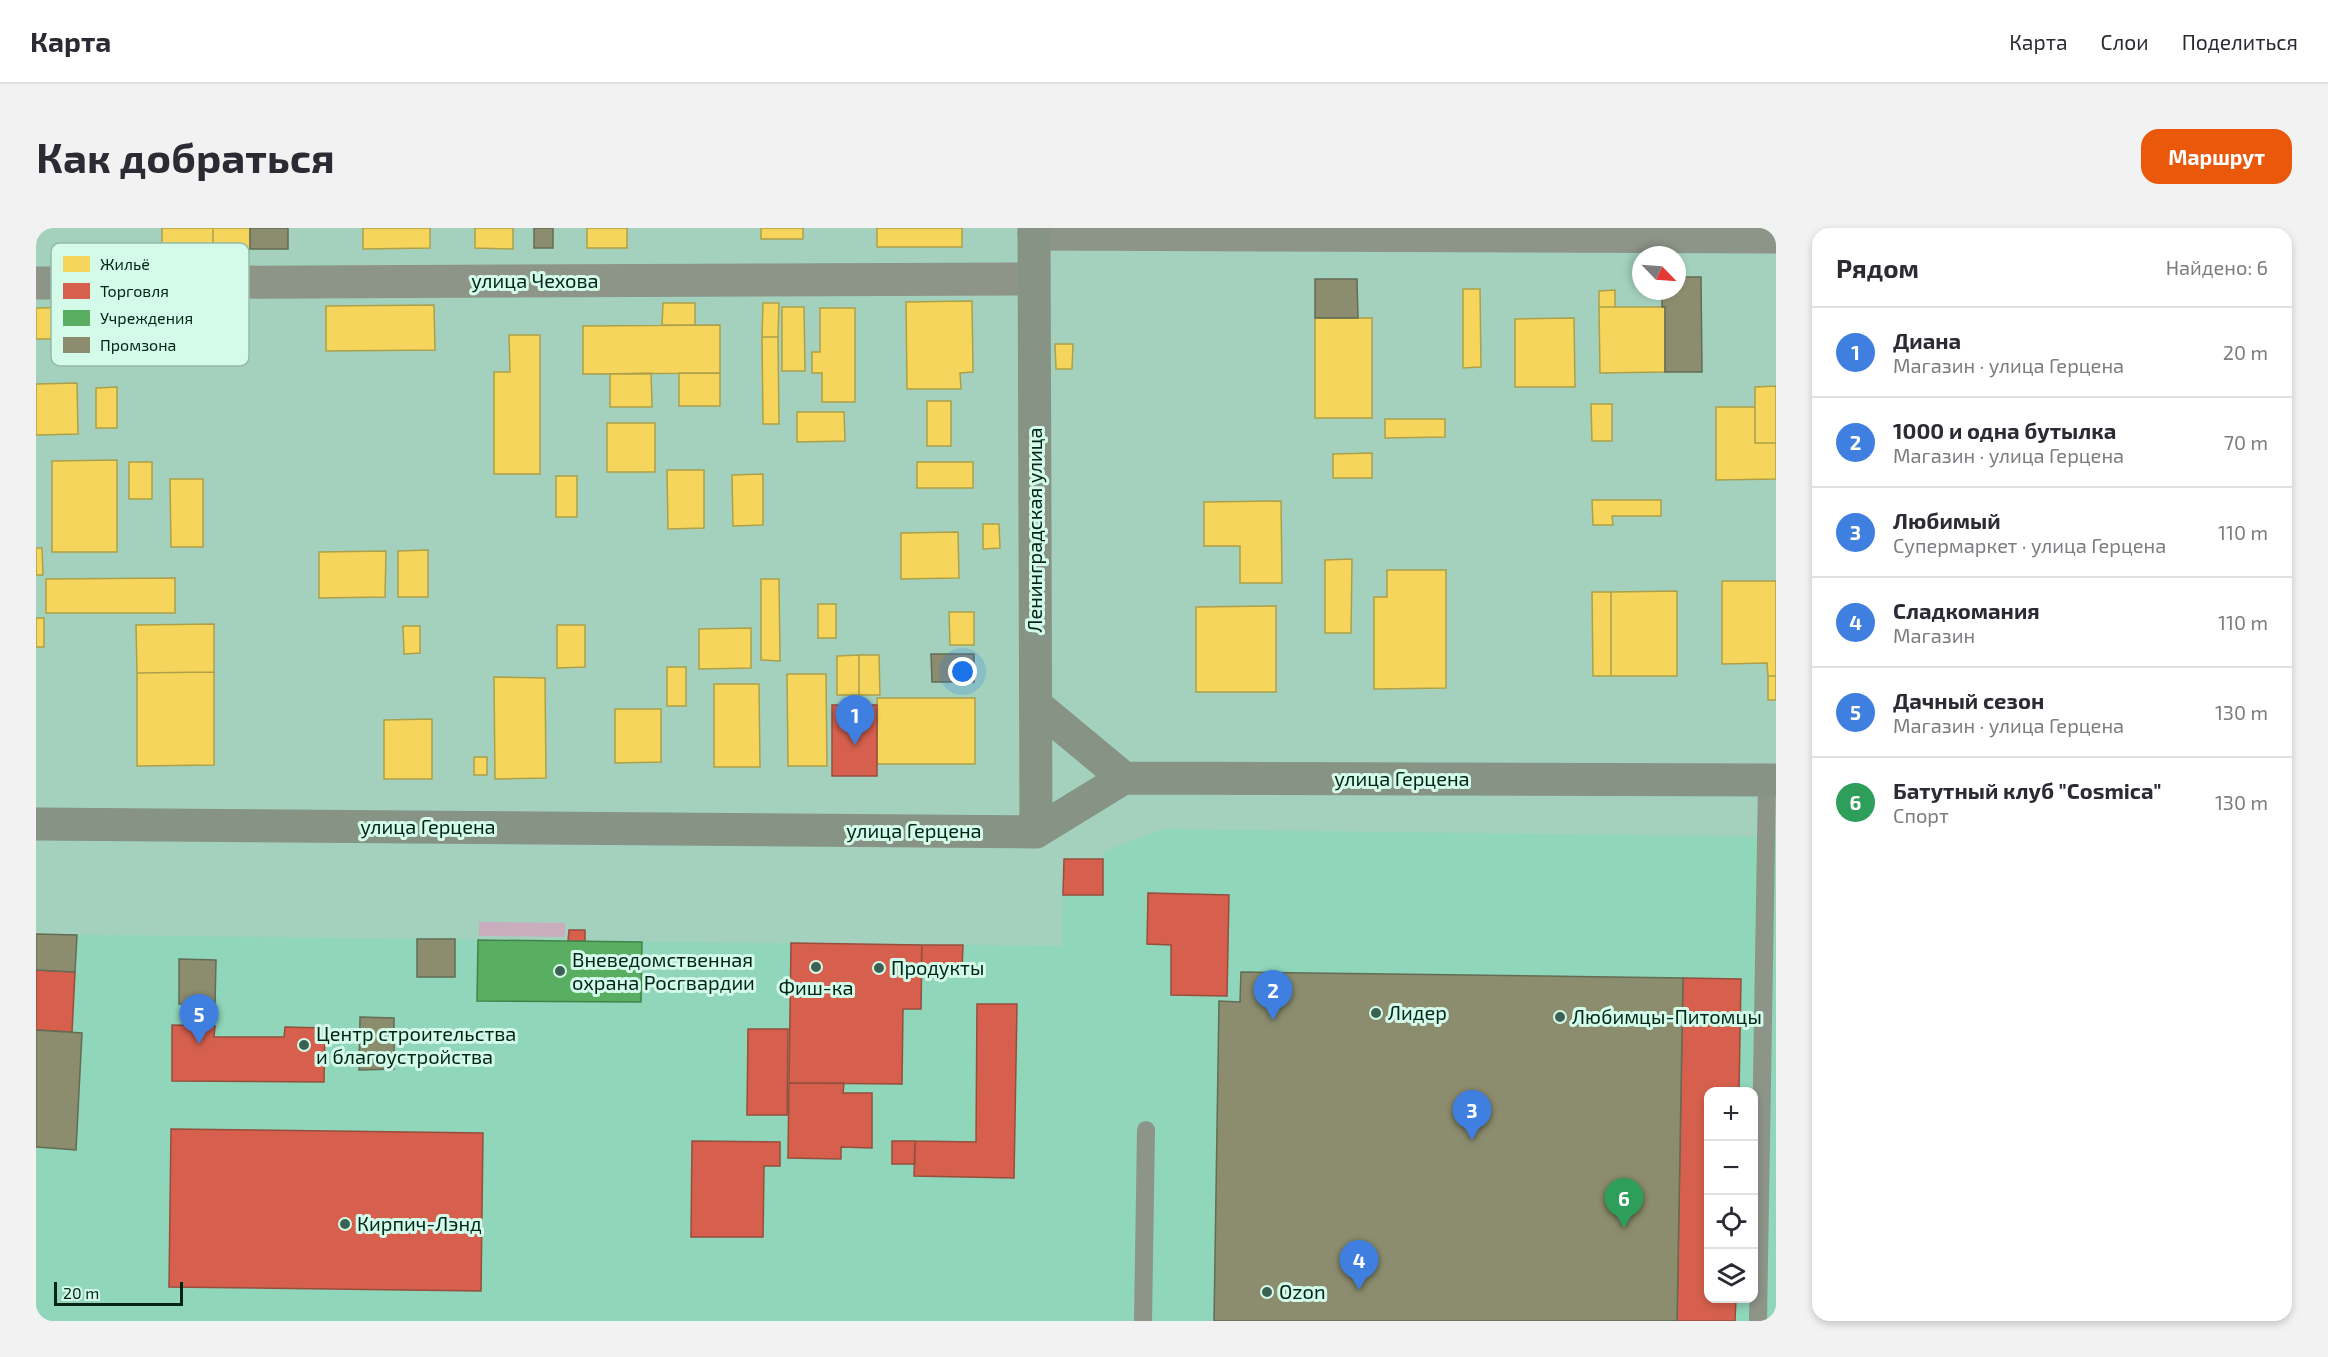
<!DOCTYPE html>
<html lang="ru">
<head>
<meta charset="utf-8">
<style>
	body { margin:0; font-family:"Exo 2",sans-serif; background:#f2f2f3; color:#2b2b33 }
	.controls { position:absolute; right:18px; bottom:18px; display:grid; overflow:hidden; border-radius:12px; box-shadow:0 3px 9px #0003 }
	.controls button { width:54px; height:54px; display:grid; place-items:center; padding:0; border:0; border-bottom:2px solid #e1e1e2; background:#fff; color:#2b2b33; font:30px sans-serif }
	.compass { position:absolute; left:1596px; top:18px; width:54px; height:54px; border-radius:50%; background:#fff; box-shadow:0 3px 9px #0003; rotate:115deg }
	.scale { position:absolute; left:18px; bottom:15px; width:129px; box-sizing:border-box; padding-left:6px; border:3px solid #012418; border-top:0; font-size:16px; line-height:21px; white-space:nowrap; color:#012418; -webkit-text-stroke:4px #d4fbe9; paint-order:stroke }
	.you { position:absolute; left:927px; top:444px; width:21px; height:21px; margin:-15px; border:4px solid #fff; border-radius:50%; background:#1a73e8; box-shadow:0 0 0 9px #1a73e833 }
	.badge { display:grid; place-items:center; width:39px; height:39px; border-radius:50%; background:#ea580c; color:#fff; font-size:20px; font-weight:700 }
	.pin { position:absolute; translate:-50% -50px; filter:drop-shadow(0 2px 3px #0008) }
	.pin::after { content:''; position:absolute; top:32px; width:21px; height:18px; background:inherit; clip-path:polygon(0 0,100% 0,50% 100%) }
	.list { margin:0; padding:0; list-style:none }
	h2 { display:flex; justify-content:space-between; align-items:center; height:78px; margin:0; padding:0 24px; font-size:26px }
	h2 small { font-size:20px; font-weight:400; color:#7c7c81 }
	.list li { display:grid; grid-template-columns:39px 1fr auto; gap:18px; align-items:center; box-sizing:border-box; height:90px; padding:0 24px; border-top:2px solid #e1e1e2 }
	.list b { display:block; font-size:22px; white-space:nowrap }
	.list p { margin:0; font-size:20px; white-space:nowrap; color:#7c7c81 }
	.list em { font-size:20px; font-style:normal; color:#7c7c81 }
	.icon { flex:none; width:33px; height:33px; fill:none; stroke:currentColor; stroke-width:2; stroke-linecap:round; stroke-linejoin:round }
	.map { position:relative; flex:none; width:1740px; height:1093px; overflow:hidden; border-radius:18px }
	header { display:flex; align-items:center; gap:36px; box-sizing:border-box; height:84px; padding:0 30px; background:#fff; border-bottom:2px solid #e1e1e2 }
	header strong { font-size:28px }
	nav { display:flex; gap:33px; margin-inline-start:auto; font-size:21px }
	.intro { display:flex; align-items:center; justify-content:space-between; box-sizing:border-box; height:144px; padding:0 36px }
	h1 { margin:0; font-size:42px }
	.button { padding:15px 27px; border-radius:18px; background:#ea580c; color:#fff; font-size:21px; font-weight:700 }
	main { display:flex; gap:36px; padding:0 36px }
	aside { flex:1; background:#fff; border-radius:18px; box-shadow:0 3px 9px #0003 }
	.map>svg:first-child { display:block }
</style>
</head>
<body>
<header>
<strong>Карта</strong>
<nav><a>Карта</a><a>Слои</a><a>Поделиться</a></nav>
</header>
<div class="intro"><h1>Как добраться</h1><a class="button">Маршрут</a></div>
<main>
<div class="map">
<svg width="1740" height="1093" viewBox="0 0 1740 1093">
	<rect width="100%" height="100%" fill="#a4d1be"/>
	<path fill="#8fd6ba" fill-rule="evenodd" d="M 1128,601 L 1740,609 L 1740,1093 L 0,1093 L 0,706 L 532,713 L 533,702 L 549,702 L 549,713 L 1026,718 L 1028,631 L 1067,631 L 1067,624 ZM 1672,864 L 1718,864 L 1718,1070 L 1672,1070 Z"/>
	<path fill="#caacbf" d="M 443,694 L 529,695 L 529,709 L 443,708 Z"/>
	<path fill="#f6d55c" stroke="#aca048" stroke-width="1.5" d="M 126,0 L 177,0 L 177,21 L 126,21 Z
		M 177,0 L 214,0 L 214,21 L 177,21 Z
		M 327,0 L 394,0 L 394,20 L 327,21 Z
		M 439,0 L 477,0 L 477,21 L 439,20 Z
		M 551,0 L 591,0 L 591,20 L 551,20 Z
		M 725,0 L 767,0 L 767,11 L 725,11 Z
		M 841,0 L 926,0 L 926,19 L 841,19 Z
		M 1427,61 L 1444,61 L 1445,139 L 1427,140 Z
		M 1579,62 L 1579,79 L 1563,79 L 1563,63 Z
		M 936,73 L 937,144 L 924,145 L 925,161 L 871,161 L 870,74 Z
		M 627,75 L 659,75 L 659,97 L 626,97 Z
		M 727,75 L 743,75 L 742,109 L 726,109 Z
		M 398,77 L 399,122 L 290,123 L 290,78 Z
		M 41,79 L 42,111 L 0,111 L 0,80 Z
		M 746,79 L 768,79 L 769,143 L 746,143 Z
		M 1563,79 L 1629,79 L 1629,144 L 1564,145 Z
		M 784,80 L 819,80 L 819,174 L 786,174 L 786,145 L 776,145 L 776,124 L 784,124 Z
		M 1279,90 L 1336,90 L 1336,190 L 1279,190 Z
		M 1538,90 L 1539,159 L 1479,159 L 1479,91 Z
		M 684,97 L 684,145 L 547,146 L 547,98 Z
		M 473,107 L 504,107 L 504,246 L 458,246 L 458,144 L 474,144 Z
		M 726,109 L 742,109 L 743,196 L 727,196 Z
		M 1019,116 L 1037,116 L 1036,141 L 1020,141 Z
		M 615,145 L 616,179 L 574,179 L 574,146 Z
		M 643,145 L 684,145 L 684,178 L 643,178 Z
		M 41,155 L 42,206 L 0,207 L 0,156 Z
		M 1740,158 L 1740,215 L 1719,215 L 1719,159 Z
		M 81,159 L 81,200 L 60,200 L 60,160 Z
		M 891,173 L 915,173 L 915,218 L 891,218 Z
		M 1555,176 L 1576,176 L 1576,213 L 1556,213 Z
		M 1680,179 L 1719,179 L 1719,215 L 1740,215 L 1740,251 L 1680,252 Z
		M 761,184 L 808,184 L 809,213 L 761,214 Z
		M 1349,191 L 1409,191 L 1409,209 L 1349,210 Z
		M 571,195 L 619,195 L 619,244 L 571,244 Z
		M 1336,225 L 1336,250 L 1297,250 L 1297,226 Z
		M 81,232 L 81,324 L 16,324 L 16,233 Z
		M 93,234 L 116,234 L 116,271 L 93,271 Z
		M 881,234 L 937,234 L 937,260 L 881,260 Z
		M 631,242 L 668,242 L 668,300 L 632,301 Z
		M 727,246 L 727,297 L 697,298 L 696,247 Z
		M 520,248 L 541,248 L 541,289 L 520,289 Z
		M 134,251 L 167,251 L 167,319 L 135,319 Z
		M 1556,272 L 1625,272 L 1625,288 L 1576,288 L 1577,297 L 1557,297 Z
		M 1245,273 L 1246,355 L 1204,355 L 1204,318 L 1168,318 L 1168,274 Z
		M 947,296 L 963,296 L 964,320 L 947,321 Z
		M 922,304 L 923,350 L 865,351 L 865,305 Z
		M 0,320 L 6,320 L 7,347 L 0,347 Z
		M 392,322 L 392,369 L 362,369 L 362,323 Z
		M 350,323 L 349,369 L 283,370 L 283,324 Z
		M 1316,331 L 1315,405 L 1289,405 L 1289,332 Z
		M 1351,342 L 1410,342 L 1410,460 L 1338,461 L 1338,369 L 1351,369 Z
		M 139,350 L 139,385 L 10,385 L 10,351 Z
		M 725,351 L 743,351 L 744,433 L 725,432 Z
		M 1686,353 L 1740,353 L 1740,448 L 1732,448 L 1731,435 L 1686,436 Z
		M 1641,363 L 1641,448 L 1575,448 L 1575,364 Z
		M 1556,364 L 1575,364 L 1575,448 L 1557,448 Z
		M 782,376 L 800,376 L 800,410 L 782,410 Z
		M 1240,378 L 1240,464 L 1160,464 L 1160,379 Z
		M 913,384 L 938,384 L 938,417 L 914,417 Z
		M 0,390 L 8,390 L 8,419 L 0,419 Z
		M 178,396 L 178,444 L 101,445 L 100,397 Z
		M 521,397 L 549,397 L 549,439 L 521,440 Z
		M 367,398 L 384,398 L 384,425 L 368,426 Z
		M 715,400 L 715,440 L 663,441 L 663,401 Z
		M 823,427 L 843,427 L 844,467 L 823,467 Z
		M 823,427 L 823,467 L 801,467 L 801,428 Z
		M 631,439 L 650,439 L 650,478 L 631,478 Z
		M 178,444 L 178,537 L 101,538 L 101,445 Z
		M 751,446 L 790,446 L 791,538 L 752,538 Z
		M 1732,448 L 1740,448 L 1740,472 L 1732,472 Z
		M 458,449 L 509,450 L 510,550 L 459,551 Z
		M 678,456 L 723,456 L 724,539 L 678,539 Z
		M 841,470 L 939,470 L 939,536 L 841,536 Z
		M 579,481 L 625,481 L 625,534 L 579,535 Z
		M 396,491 L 396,551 L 348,551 L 348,492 Z
		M 438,529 L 451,529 L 451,547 L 438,547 Z"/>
	<path fill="#d6604d" stroke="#964e3d" stroke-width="1.5" d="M 796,477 L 841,477 L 841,548 L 796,548 Z
		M 1028,631 L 1067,631 L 1067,667 L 1027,667 Z
		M 1112,665 L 1193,667 L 1191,768 L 1135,767 L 1135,717 L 1111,716 Z
		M 533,702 L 549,702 L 549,713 L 532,713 Z
		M 755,715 L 886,717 L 885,781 L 867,781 L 866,856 L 753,855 Z
		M 886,717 L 927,717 L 926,742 L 885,741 Z
		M 0,742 L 39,744 L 36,804 L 0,802 Z
		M 1647,750 L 1705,751 L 1703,864 L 1672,864 L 1672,1070 L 1700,1070 L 1699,1093 L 1641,1093 Z
		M 941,776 L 981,776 L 978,950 L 878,948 L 879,913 L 940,914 Z
		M 136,797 L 179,798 L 178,809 L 248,809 L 249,799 L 289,800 L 288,854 L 136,853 Z
		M 712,801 L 752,801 L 751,887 L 711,887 Z
		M 753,855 L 808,855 L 807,865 L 836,865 L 836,920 L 805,919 L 805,931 L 752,930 Z
		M 135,901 L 447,905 L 445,1063 L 133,1059 Z
		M 656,913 L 744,914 L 744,938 L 728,938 L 727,1009 L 655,1009 Z
		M 856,913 L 879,913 L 879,936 L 856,936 Z"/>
	<path fill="#5aae61" stroke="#3f854b" stroke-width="1.5" d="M 442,712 L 606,714 L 605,774 L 441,773 Z"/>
	<path fill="#8c8c6e" stroke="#626d54" stroke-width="1.5" d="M 214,0 L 252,0 L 252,21 L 214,21 Z
		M 498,0 L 517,0 L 517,20 L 498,20 Z
		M 1641,49 L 1665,49 L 1666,144 L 1629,144 L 1629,79 L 1626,79 L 1626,63 L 1641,63 Z
		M 1279,51 L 1321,51 L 1322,90 L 1279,90 Z
		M 895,426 L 938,426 L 938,454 L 896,454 Z
		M 0,706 L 41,707 L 39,744 L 0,742 Z
		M 381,711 L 419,711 L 419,749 L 381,749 Z
		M 143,731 L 180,732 L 179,777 L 143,776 Z
		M 1205,744 L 1647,750 L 1641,1093 L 1178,1093 L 1183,773 L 1204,774 Z
		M 324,789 L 358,790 L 358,841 L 323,842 Z
		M 0,802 L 46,805 L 40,922 L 0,919 Z"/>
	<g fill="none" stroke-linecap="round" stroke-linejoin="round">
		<path stroke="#8d9488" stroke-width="18" d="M 1107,1093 L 1110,902
			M 1722,1093 L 1731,553"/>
		<path stroke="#8d9488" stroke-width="33" d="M 998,6 L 1740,9
			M 0,55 L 998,51"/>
		<path stroke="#869385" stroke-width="33" d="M 998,0 L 1000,604
			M 1000,477 L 1088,550
			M 0,596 L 1000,604 L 1088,550 L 1740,552"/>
	</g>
	<g fill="#3a6152" stroke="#d4fbe9" stroke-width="2">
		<circle cx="780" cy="739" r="6"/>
		<circle cx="843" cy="740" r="6"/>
		<circle cx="524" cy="743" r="6"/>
		<circle cx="1340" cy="785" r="6"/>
		<circle cx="1524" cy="789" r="6"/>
		<circle cx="268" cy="817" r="6"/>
		<circle cx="309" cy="996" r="6"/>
		<circle cx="1231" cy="1064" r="6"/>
	</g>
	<g text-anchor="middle" stroke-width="6" stroke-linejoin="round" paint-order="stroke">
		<g font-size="20" fill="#012418" stroke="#d4fbe9">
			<text x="499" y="60">улица Чехова</text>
			<text transform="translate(999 302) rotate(-90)" y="7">Ленинградская улица</text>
			<text x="1366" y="558">улица Герцена</text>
			<text x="392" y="606">улица Герцена</text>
			<text x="878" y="610">улица Герцена</text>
		</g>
		<g font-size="20" fill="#012418" stroke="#d4fbe9" text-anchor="start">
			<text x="536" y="739">Вневедомственная<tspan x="536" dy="23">охрана Росгвардии</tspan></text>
			<text x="855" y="747">Продукты</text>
			<text x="780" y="767" text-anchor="middle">Фиш-ка</text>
			<text x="1352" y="792">Лидер</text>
			<text x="1536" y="796">Любимцы-Питомцы</text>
			<text x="280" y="813">Центр строительства<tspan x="280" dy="23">и благоустройства</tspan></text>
			<text x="321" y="1003">Кирпич-Лэнд</text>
			<text x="1243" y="1071">Ozon</text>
		</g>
	</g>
	<rect x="15" y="15" width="198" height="123" rx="9" fill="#d4fbe9" stroke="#95baaa" stroke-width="1.5"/>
	<rect x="27" y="28" width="27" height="16" fill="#f6d55c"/>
	<rect x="27" y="55" width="27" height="16" fill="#d6604d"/>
	<rect x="27" y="82" width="27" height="16" fill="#5aae61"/>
	<rect x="27" y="109" width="27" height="16" fill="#8c8c6e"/>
	<g font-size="16" fill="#012418">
		<text x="64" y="42">Жильё</text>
		<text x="64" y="69">Торговля</text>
		<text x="64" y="96">Учреждения</text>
		<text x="64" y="123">Промзона</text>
	</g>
</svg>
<div class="controls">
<button>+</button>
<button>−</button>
<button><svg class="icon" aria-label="locate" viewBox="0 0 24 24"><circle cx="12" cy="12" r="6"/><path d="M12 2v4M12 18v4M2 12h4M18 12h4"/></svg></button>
<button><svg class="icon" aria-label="layers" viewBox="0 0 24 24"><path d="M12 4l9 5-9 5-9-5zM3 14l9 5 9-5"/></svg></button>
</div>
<svg class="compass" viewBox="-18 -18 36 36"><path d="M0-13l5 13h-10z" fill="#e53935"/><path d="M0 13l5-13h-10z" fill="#7c7c81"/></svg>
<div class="scale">20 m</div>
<div class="you"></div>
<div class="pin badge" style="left:819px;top:517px;background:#3f7fe0">1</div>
<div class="pin badge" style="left:1237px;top:792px;background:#3f7fe0">2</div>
<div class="pin badge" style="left:1436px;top:912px;background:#3f7fe0">3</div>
<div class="pin badge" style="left:1323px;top:1062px;background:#3f7fe0">4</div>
<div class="pin badge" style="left:163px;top:816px;background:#3f7fe0">5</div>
<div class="pin badge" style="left:1588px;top:1000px;background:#2e9e5b">6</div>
</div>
<aside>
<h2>Рядом<small>Найдено: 6</small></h2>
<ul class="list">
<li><span class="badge" style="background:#3f7fe0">1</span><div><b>Диана</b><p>Магазин · улица Герцена</p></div><em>20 m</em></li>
<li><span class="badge" style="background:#3f7fe0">2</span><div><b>1000 и одна бутылка</b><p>Магазин · улица Герцена</p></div><em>70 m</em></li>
<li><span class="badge" style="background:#3f7fe0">3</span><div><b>Любимый</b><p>Супермаркет · улица Герцена</p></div><em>110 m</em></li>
<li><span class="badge" style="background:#3f7fe0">4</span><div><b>Сладкомания</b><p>Магазин</p></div><em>110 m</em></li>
<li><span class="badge" style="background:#3f7fe0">5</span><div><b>Дачный сезон</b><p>Магазин · улица Герцена</p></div><em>130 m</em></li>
<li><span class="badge" style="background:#2e9e5b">6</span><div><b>Батутный клуб &quot;Cosmica&quot;</b><p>Спорт</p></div><em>130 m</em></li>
</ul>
</aside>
</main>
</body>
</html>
